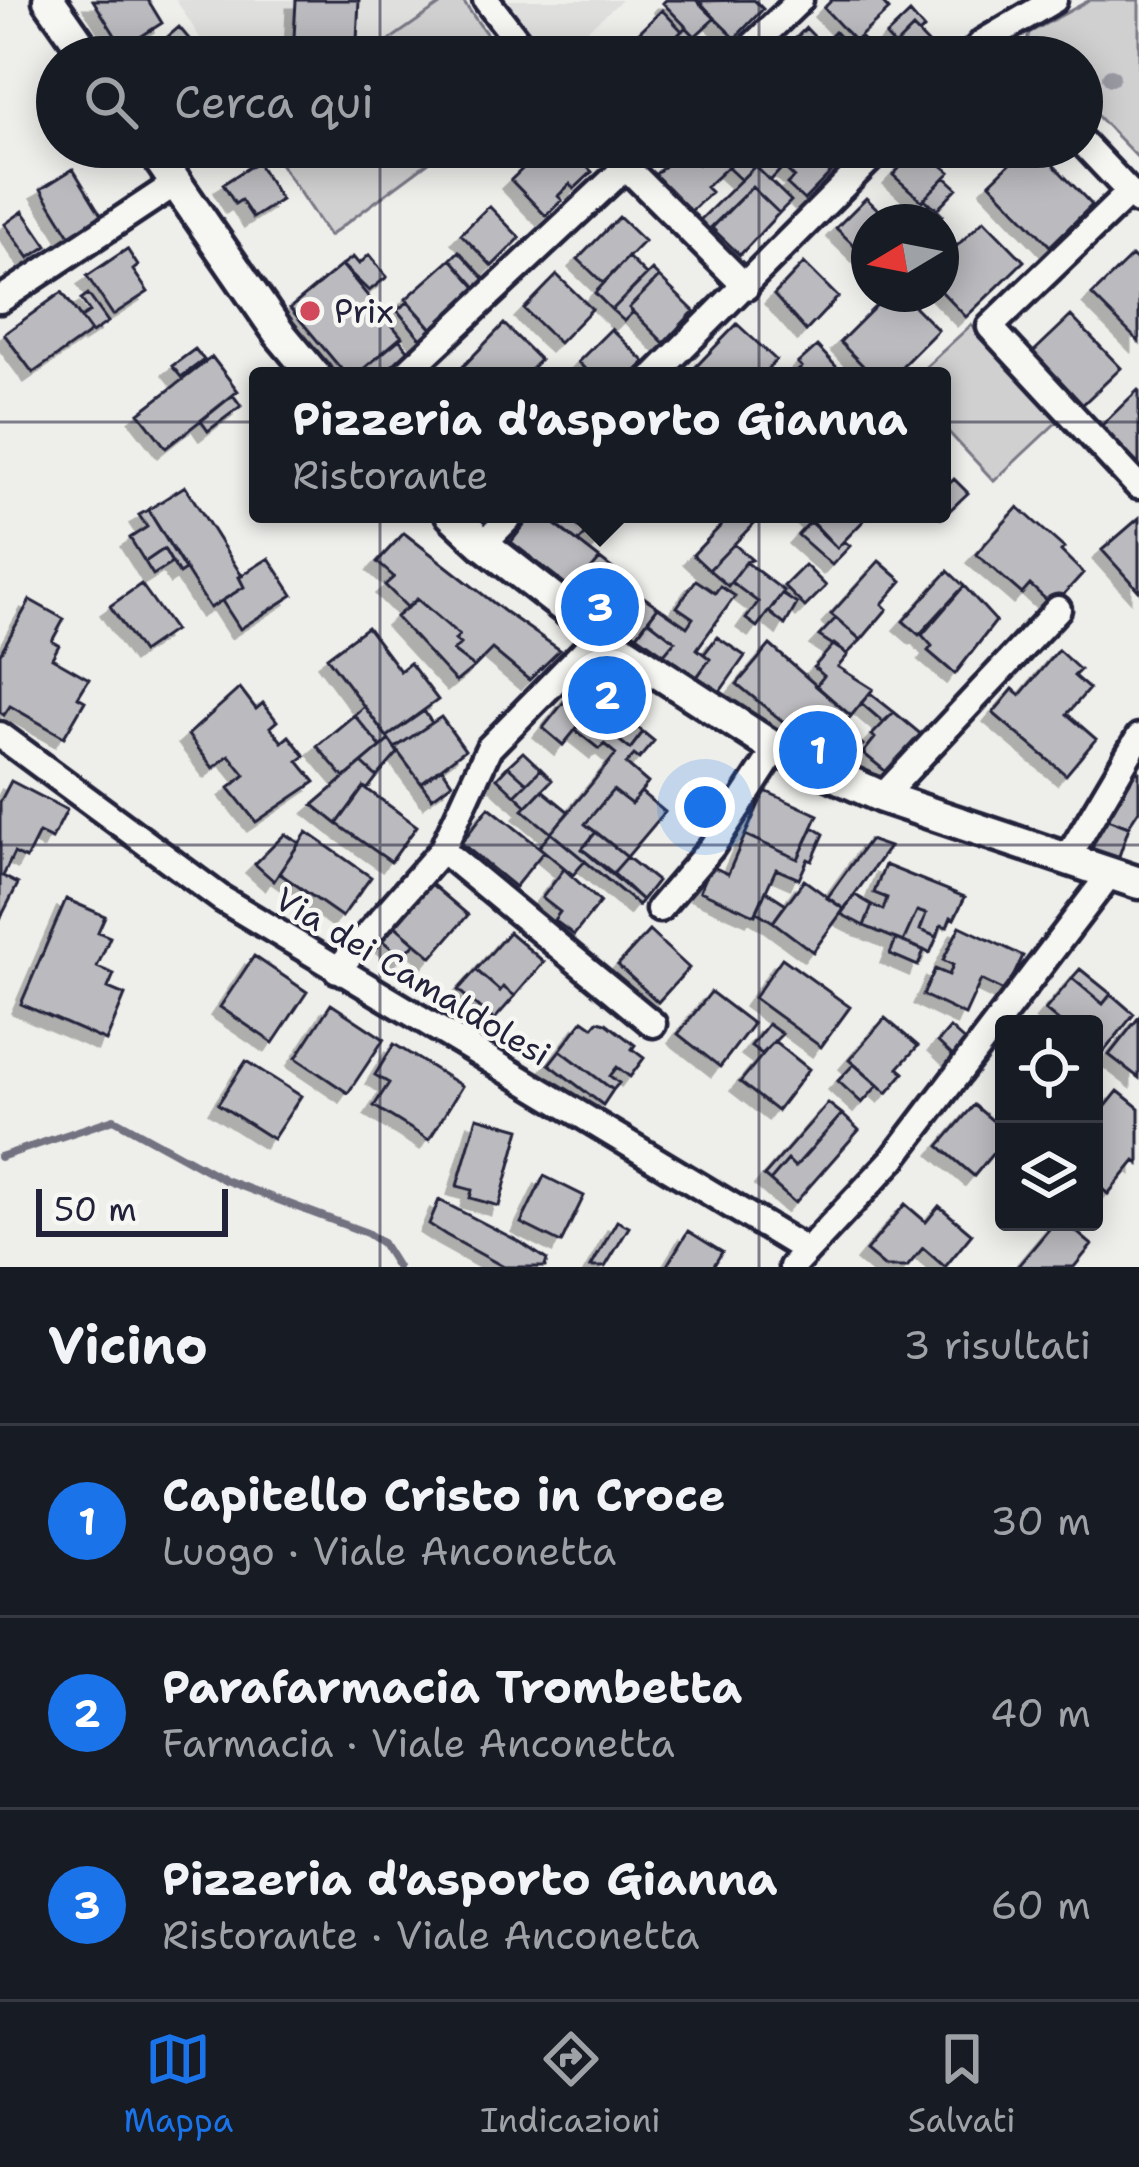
<!DOCTYPE html>
<html lang="it">
<head>
<meta charset="utf-8">
<style>
	body { margin:0; font-family:"Shantell Sans",sans-serif; background:#242831; color:#f1f3f6 }
	.controls { position:absolute; right:36px; bottom:36px; display:grid; overflow:hidden; border-radius:12px; box-shadow:0 6px 30px #0003 }
	.controls button { width:108px; height:108px; display:grid; place-items:center; padding:0; border:0; border-bottom:3px solid #363941; background:#171b24; color:#f1f3f6; font:60px sans-serif }
	.compass { position:absolute; left:851px; top:204px; width:108px; height:108px; border-radius:50%; background:#171b24; box-shadow:0 6px 30px #0003; rotate:260deg }
	.scale { position:absolute; left:36px; bottom:30px; width:192px; box-sizing:border-box; padding-left:12px; border:6px solid #22223b; border-top:0; font-size:33px; line-height:42px; white-space:nowrap; color:#22223b; -webkit-text-stroke:9px #f6f6f2; paint-order:stroke }
	.you { position:absolute; left:705px; top:807px; width:42px; height:42px; margin:-30px; border:9px solid #fff; border-radius:50%; background:#1a73e8; box-shadow:0 0 0 18px #1a73e833 }
	.badge { display:grid; place-items:center; width:78px; height:78px; border-radius:50%; background:#1a73e8; color:#fff; font-size:39px; font-weight:700 }
	.pin { position:absolute; translate:-50% -50%; border:6px solid #fff; box-shadow:0 3px 12px #0006 }
	.popup { position:absolute; left:249px; top:367px; width:702px; height:156px; box-sizing:border-box; display:grid; place-content:center; border-radius:12px; background:#171b24; filter:drop-shadow(0 3px 9px #0005); font-size:39px; white-space:nowrap; color:#9ea1a6 }
	.popup b { font-size:45px; color:#f1f3f6 }
	.popup::after { content:''; position:absolute; left:50%; top:100%; margin-left:-24px; border:24px solid transparent; border-top-color:#171b24 }
	.list { margin:0; padding:0; list-style:none }
	h2 { display:flex; justify-content:space-between; align-items:center; height:156px; margin:0; padding:0 48px; font-size:51px }
	h2 small { font-size:39px; font-weight:400; color:#9ea1a6 }
	.list li { display:grid; grid-template-columns:78px 1fr auto; gap:36px; align-items:center; box-sizing:border-box; height:192px; padding:0 48px; border-top:3px solid #363941 }
	.list b { display:block; font-size:45px; white-space:nowrap }
	.list p { margin:0; font-size:39px; white-space:nowrap; color:#9ea1a6 }
	.list em { font-size:39px; font-style:normal; color:#9ea1a6 }
	.icon { flex:none; width:66px; height:66px; fill:none; stroke:currentColor; stroke-width:2; stroke-linecap:round; stroke-linejoin:round }
	.map { position:relative; flex:none; width:1139px; height:1267px; overflow:hidden }
	.search { position:absolute; background:#171b24; box-shadow:0 6px 30px #0003; left:36px; right:36px; top:36px; height:132px; display:flex; align-items:center; gap:30px; box-sizing:border-box; padding:0 42px; border-radius:66px; color:#9ea1a6; font-size:45px }
	.sheet { height:732px; background:#171b24 }
	nav { display:flex; justify-content:space-around; align-items:center; box-sizing:border-box; height:168px; border-top:3px solid #363941; background:#171b24; font-size:33px; color:#9ea1a6 }
	nav a { display:grid; justify-items:center; gap:6px }
	nav .on { color:#1a73e8 }
	.map>svg:first-child { display:block }
</style>
</head>
<body>
<div class="map">
<svg width="1139" height="1267" viewBox="0 0 1139 1267">
	<defs>
		<filter id="shadow"><feDropShadow dx="-9" dy="9" stdDeviation="0" flood-color="#0004"/></filter>
	</defs>
	<rect width="100%" height="100%" fill="#eeeeeb"/>
	<filter id="ink" filterUnits="userSpaceOnUse"><feTurbulence type="fractalNoise" baseFrequency=".00833" numOctaves="2"/><feDisplacementMap in="SourceGraphic" scale="24" xChannelSelector="R" yChannelSelector="G"/><feConvolveMatrix kernelMatrix="1 2 1 2 8 2 1 2 1" color-interpolation-filters="sRGB"/></filter>
	<g filter="url(#ink)">
		<path fill="#dfdfde" d="M 176,0 L 447,0 L 365,57 L 212,57 Z
			M 500,0 L 622,0 L 556,57 L 541,57 Z"/>
		<path fill="#d0d0d1" stroke="#797986" stroke-width="3" d="M 447,0 L 462,0 L 503,57 L 365,57 Z
			M 1090,0 L 1139,0 L 1139,159 L 1082,100 L 1082,57 L 1040,57 L 1027,42 L 1029,33 Z
			M 269,147 L 449,147 L 329,236 Z
			M 971,325 L 1059,420 L 994,481 L 942,425 L 942,376 L 916,376 Z"/>
		<g fill="none" stroke-linecap="round" stroke-linejoin="round">
			<path stroke="#727281" stroke-width="8" d="M 0,1157 L 114,1119 L 225,1180 L 367,1233 L 382,1243 L 397,1267"/>
		</g>
		<path fill="#bbbbbf" stroke="#22223b" stroke-width="3" filter="url(#shadow)" d="M 93,0 L 148,0 L 162,23 L 123,48 Z
			M 296,0 L 359,0 L 357,41 L 294,38 Z
			M 666,0 L 698,0 L 715,18 L 695,36 L 663,3 Z
			M 754,0 L 763,9 L 735,38 L 697,1 Z
			M 832,0 L 880,0 L 889,10 L 855,41 L 824,8 Z
			M 662,10 L 682,31 L 656,57 L 643,57 L 629,42 Z
			M 910,13 L 924,29 L 919,34 L 913,28 L 895,46 L 886,36 Z
			M 179,27 L 195,46 L 182,57 L 144,57 Z
			M 686,27 L 715,57 L 656,57 Z
			M 806,28 L 834,57 L 777,57 Z
			M 913,28 L 941,57 L 883,57 L 895,46 Z
			M 835,32 L 849,47 L 860,37 L 872,50 L 865,57 L 846,57 L 830,37 Z
			M 545,147 L 568,147 L 592,172 L 574,189 L 570,184 L 558,196 L 562,200 L 546,216 L 511,180 Z
			M 715,147 L 732,163 L 706,187 L 711,192 L 690,212 L 655,175 L 683,148 L 698,164 Z
			M 744,147 L 756,150 L 792,147 L 778,162 L 783,167 L 770,181 L 740,151 Z
			M 792,147 L 823,147 L 840,163 L 804,200 L 787,184 L 794,177 L 778,162 Z
			M 919,147 L 950,172 L 922,201 L 893,175 Z
			M 1027,147 L 1036,147 L 1092,205 L 1050,246 L 990,183 Z
			M 742,153 L 755,166 L 741,180 L 727,167 Z
			M 257,162 L 281,200 L 253,218 L 241,200 L 235,204 L 223,184 Z
			M 755,166 L 791,201 L 779,213 L 752,187 L 699,239 L 690,230 Z
			M 73,169 L 104,220 L 72,239 L 41,189 Z
			M 945,177 L 957,188 L 937,209 L 924,199 Z
			M 752,187 L 779,213 L 740,255 L 712,228 Z
			M 866,198 L 891,222 L 869,222 L 869,252 L 865,256 L 836,228 Z
			M 914,203 L 922,211 L 930,203 L 942,215 L 936,222 L 912,222 L 904,213 Z
			M 489,206 L 520,238 L 492,266 L 461,234 Z
			M 23,211 L 47,246 L 29,258 L 5,224 Z
			M 619,217 L 644,241 L 603,283 L 578,259 Z
			M 984,220 L 1024,261 L 966,317 L 941,291 L 941,261 Z
			M 127,249 L 138,266 L 133,270 L 148,292 L 113,315 L 87,276 Z
			M 459,251 L 490,285 L 481,293 L 451,259 Z
			M 369,255 L 387,277 L 369,291 L 342,265 L 353,257 L 359,264 Z
			M 1132,256 L 1139,263 L 1139,342 L 1092,295 Z
			M 628,257 L 646,275 L 612,310 L 595,293 Z
			M 451,259 L 481,293 L 436,333 L 406,299 Z
			M 804,263 L 838,297 L 806,331 L 774,295 Z
			M 342,265 L 402,337 L 355,376 L 347,376 L 290,308 Z
			M 652,270 L 659,277 L 629,308 L 633,312 L 624,321 L 612,310 Z
			M 557,275 L 592,309 L 559,343 L 524,309 Z
			M 659,277 L 694,311 L 664,343 L 629,308 Z
			M 62,292 L 91,332 L 33,373 L 4,334 Z
			M 88,294 L 108,322 L 92,333 L 81,318 L 90,312 L 81,299 Z
			M 888,294 L 902,294 L 938,330 L 892,376 L 873,376 L 840,342 Z
			M 408,302 L 433,330 L 422,340 L 397,310 Z
			M 1071,316 L 1121,368 L 1079,408 L 1029,356 Z
			M 504,324 L 540,360 L 524,376 L 454,376 Z
			M 737,324 L 776,360 L 761,376 L 693,376 L 690,373 Z
			M 611,329 L 645,362 L 630,376 L 592,376 L 578,362 Z
			M 399,339 L 412,355 L 386,376 L 355,376 Z
			M 817,346 L 845,376 L 793,376 L 802,367 L 798,363 Z
			M 195,349 L 204,360 L 181,377 L 172,366 Z
			M 212,357 L 238,391 L 166,448 L 139,413 Z
			M 1138,390 L 1139,391 L 1139,473 L 1097,430 Z
			M 233,395 L 241,406 L 208,431 L 201,421 Z
			M 954,479 L 968,493 L 950,510 L 942,502 L 942,491 Z
			M 185,486 L 242,576 L 239,577 L 244,587 L 210,608 L 148,510 Z
			M 1018,507 L 1064,548 L 1061,551 L 1083,573 L 1053,606 L 1030,585 L 1022,594 L 976,554 Z
			M 148,510 L 185,570 L 179,574 L 164,549 L 145,562 L 130,538 L 147,527 L 139,515 Z
			M 533,514 L 542,514 L 600,559 L 573,590 L 511,542 Z
			M 550,514 L 565,514 L 586,534 L 578,542 L 546,518 Z
			M 565,514 L 581,514 L 604,537 L 597,544 Z
			M 581,514 L 626,514 L 604,537 Z
			M 732,514 L 763,514 L 709,570 L 693,555 Z
			M 805,514 L 870,514 L 837,548 Z
			M 1139,518 L 1139,591 L 1102,550 Z
			M 810,522 L 837,548 L 844,541 L 850,546 L 832,565 L 798,535 Z
			M 404,533 L 504,611 L 560,650 L 529,680 L 492,649 L 474,667 L 453,651 L 460,644 L 455,640 L 459,635 L 417,599 L 408,608 L 385,585 L 394,577 L 377,562 Z
			M 734,544 L 752,560 L 746,562 L 728,586 L 709,570 Z
			M 164,549 L 172,563 L 153,575 L 145,562 Z
			M 269,558 L 293,595 L 240,629 L 222,601 L 244,587 L 239,577 Z
			M 600,559 L 622,576 L 619,581 L 630,589 L 610,615 L 573,590 Z
			M 879,561 L 902,581 L 882,604 L 887,609 L 861,640 L 831,614 Z
			M 746,562 L 784,591 L 757,627 L 746,619 L 758,602 L 731,582 Z
			M 805,565 L 826,586 L 805,607 L 784,586 Z
			M 948,571 L 964,586 L 919,635 L 903,621 Z
			M 696,580 L 715,593 L 720,586 L 735,596 L 697,649 L 710,659 L 697,677 L 664,654 L 675,641 L 648,620 L 658,607 L 687,627 L 693,618 L 677,607 Z
			M 141,584 L 174,630 L 142,652 L 110,606 Z
			M 964,586 L 996,621 L 955,674 L 928,651 L 932,646 L 922,635 Z
			M 638,593 L 658,607 L 637,635 L 618,622 Z
			M 782,594 L 797,604 L 785,625 L 769,612 Z
			M 417,599 L 459,635 L 455,640 L 460,644 L 453,651 L 474,667 L 456,682 L 396,617 Z
			M 30,600 L 64,619 L 52,641 L 59,645 L 52,658 L 89,679 L 78,697 L 85,701 L 64,737 L 10,706 L 4,715 L 0,712 L 0,654 Z
			M 836,618 L 861,640 L 847,654 L 819,636 Z
			M 648,620 L 675,641 L 664,654 L 637,635 Z
			M 367,627 L 400,671 L 410,663 L 438,700 L 387,737 L 327,657 Z
			M 717,637 L 745,656 L 719,693 L 697,677 L 710,659 L 704,654 Z
			M 834,644 L 848,655 L 838,667 L 873,689 L 851,716 L 816,686 L 824,676 L 814,667 Z
			M 770,645 L 851,716 L 820,752 L 737,684 Z
			M 1058,650 L 1080,670 L 1074,676 L 1089,689 L 1067,714 L 1096,739 L 1066,775 L 993,713 L 1013,689 L 1020,695 Z
			M 583,678 L 603,696 L 563,745 L 543,728 Z
			M 240,688 L 256,709 L 263,703 L 277,721 L 270,727 L 282,742 L 289,736 L 305,756 L 298,761 L 315,782 L 256,822 L 229,788 L 245,775 L 229,755 L 213,768 L 188,735 Z
			M 870,693 L 894,712 L 883,722 L 861,703 Z
			M 603,696 L 610,703 L 595,721 L 630,749 L 643,732 L 654,741 L 639,759 L 634,755 L 626,764 L 648,783 L 631,804 L 613,790 L 585,824 L 596,832 L 582,849 L 642,900 L 638,905 L 551,833 L 616,754 L 604,744 L 599,749 L 575,730 Z
			M 610,703 L 643,732 L 630,749 L 595,721 Z
			M 364,706 L 389,740 L 381,747 L 354,715 Z
			M 424,711 L 432,723 L 395,748 L 387,737 Z
			M 894,712 L 923,736 L 890,775 L 863,753 L 875,738 L 872,735 Z
			M 354,715 L 381,747 L 344,778 L 317,746 Z
			M 441,717 L 465,750 L 421,783 L 395,748 Z
			M 841,727 L 863,745 L 842,771 L 820,752 Z
			M 389,740 L 398,753 L 377,777 L 362,763 Z
			M 523,752 L 541,769 L 527,783 L 508,766 Z
			M 362,763 L 377,777 L 367,790 L 364,787 L 337,824 L 313,805 Z
			M 508,766 L 527,783 L 515,795 L 497,778 Z
			M 442,768 L 452,783 L 432,798 L 421,783 Z
			M 541,769 L 552,780 L 527,806 L 515,795 Z
			M 1131,769 L 1139,772 L 1139,810 L 1128,827 L 1102,817 Z
			M 11,781 L 67,810 L 52,839 L 39,833 L 26,859 L 14,853 L 3,876 L 18,884 L 0,919 L 0,802 Z
			M 364,787 L 417,826 L 391,862 L 337,824 Z
			M 542,790 L 569,812 L 551,833 L 523,810 Z
			M 613,790 L 631,804 L 641,792 L 665,812 L 627,857 L 585,824 Z
			M 765,791 L 818,815 L 798,859 L 745,835 Z
			M 489,807 L 544,851 L 515,887 L 461,843 Z
			M 1102,817 L 1129,827 L 1117,862 L 1091,853 Z
			M 813,827 L 824,834 L 812,861 L 808,859 L 799,879 L 776,869 L 755,915 L 700,891 L 711,866 L 728,874 L 745,835 L 798,859 Z
			M 307,832 L 371,877 L 342,917 L 279,873 Z
			M 596,832 L 627,857 L 613,873 L 582,849 Z
			M 551,833 L 585,861 L 573,875 L 539,847 Z
			M 285,834 L 299,843 L 274,881 L 255,864 Z
			M 869,840 L 889,847 L 844,909 L 827,898 Z
			M 627,857 L 657,881 L 642,900 L 613,873 Z
			M 885,865 L 965,897 L 954,919 L 951,917 L 947,927 L 941,925 L 937,937 L 920,930 L 926,914 L 917,911 L 903,942 L 864,926 L 872,905 L 883,910 L 887,898 L 874,893 Z
			M 564,869 L 600,902 L 574,935 L 554,920 L 560,912 L 542,898 Z
			M 804,880 L 844,909 L 813,952 L 773,922 Z
			M 429,882 L 468,915 L 432,957 L 393,924 Z
			M 766,891 L 786,904 L 773,922 L 757,912 Z
			M 855,895 L 872,905 L 864,926 L 841,914 Z
			M 66,899 L 105,916 L 98,932 L 110,937 L 97,967 L 114,974 L 108,988 L 125,995 L 106,1041 L 21,1004 Z
			M 917,911 L 926,914 L 920,930 L 937,937 L 930,953 L 903,942 Z
			M 393,924 L 415,943 L 402,957 L 379,938 Z
			M 960,926 L 1023,956 L 1006,992 L 981,980 L 965,1015 L 923,995 L 935,969 L 949,975 L 953,965 L 943,960 Z
			M 649,931 L 689,968 L 658,1002 L 618,965 Z
			M 509,932 L 544,962 L 515,996 L 503,987 L 500,991 L 476,970 Z
			M 896,939 L 924,950 L 918,966 L 890,954 Z
			M 254,956 L 307,992 L 273,1043 L 220,1007 Z
			M 782,958 L 850,1007 L 821,1047 L 754,998 Z
			M 1080,969 L 1111,994 L 1103,1004 L 1072,978 Z
			M 476,970 L 500,991 L 503,987 L 515,996 L 494,1020 L 458,990 Z
			M 1072,978 L 1103,1004 L 1111,994 L 1134,1014 L 1094,1064 L 1094,1024 L 1062,1024 L 1045,1010 Z
			M 711,992 L 753,1024 L 720,1067 L 678,1034 Z
			M 331,1004 L 384,1039 L 348,1093 L 296,1058 Z
			M 1139,1017 L 1139,1078 L 1109,1055 Z
			M 885,1018 L 918,1046 L 898,1068 L 904,1073 L 887,1093 L 849,1060 Z
			M 583,1020 L 593,1027 L 598,1021 L 606,1023 L 635,1045 L 632,1049 L 644,1058 L 630,1077 L 617,1067 L 610,1076 L 619,1083 L 613,1090 L 560,1050 Z
			M 768,1024 L 782,1034 L 762,1054 L 751,1046 Z
			M 950,1028 L 969,1045 L 956,1059 L 938,1042 Z
			M 774,1041 L 809,1069 L 777,1111 L 740,1082 Z
			M 394,1044 L 462,1086 L 429,1140 L 374,1106 L 389,1083 L 375,1075 Z
			M 560,1050 L 613,1090 L 603,1105 L 549,1064 Z
			M 246,1061 L 301,1096 L 273,1139 L 218,1104 Z
			M 854,1064 L 878,1085 L 862,1103 L 838,1081 Z
			M 1118,1091 L 1139,1108 L 1139,1164 L 1135,1161 L 1108,1194 L 1094,1182 L 1094,1137 L 1102,1127 L 1094,1121 Z
			M 828,1103 L 842,1114 L 795,1167 L 788,1160 L 770,1181 L 764,1176 Z
			M 974,1105 L 1004,1130 L 1004,1140 L 974,1176 L 939,1146 Z
			M 842,1114 L 859,1130 L 795,1203 L 770,1181 L 788,1160 L 795,1167 Z
			M 477,1117 L 520,1129 L 499,1206 L 470,1198 L 472,1190 L 457,1186 Z
			M 544,1176 L 584,1196 L 561,1243 L 521,1223 Z
			M 439,1200 L 520,1242 L 547,1260 L 545,1267 L 504,1267 L 446,1235 L 429,1224 Z
			M 905,1204 L 926,1222 L 939,1206 L 972,1234 L 945,1267 L 923,1248 L 907,1267 L 885,1267 L 866,1251 Z
			M 617,1221 L 629,1227 L 605,1267 L 591,1267 Z
			M 1055,1222 L 1065,1222 L 1092,1245 L 1074,1267 L 1017,1267 Z
			M 688,1231 L 722,1252 L 713,1267 L 666,1267 Z"/>
		<g fill="none" stroke-linecap="round" stroke-linejoin="round">
			<defs>
				<path id="minor" d="M 486,0 L 530,57
					M 741,57 L 800,0
					M 969,57 L 983,42 L 1054,0
					M 1082,142 L 1138,201
					M 606,147 L 746,287
					M 1130,192 L 990,327 L 1138,486
					M 0,300 L 176,183
					M 403,376 L 647,147
					M 654,376 L 882,147
					M 483,544 L 513,514
					M 600,635 L 489,748 L 442,850 L 653,1024
					M 0,735 L 222,899 L 807,1251
					M 882,797 L 1058,609
					M 1067,859 L 1139,737
					M 659,909 L 712,847 L 776,749
					M 337,970 L 442,850
					M 792,1267 L 893,1159 L 1110,874"/>
				<path id="major" d="M 49,0 L 89,57
					M 151,147 L 279,333 L 315,376
					M 451,514 L 483,544 L 600,635 L 776,749 L 882,797 L 1139,883"/>
			</defs>
			<use href="#minor" stroke="#22223b" stroke-width="33"/>
			<use href="#major" stroke="#22223b" stroke-width="39"/>
			<use href="#minor" stroke="#f6f6f2" stroke-width="24"/>
			<use href="#major" stroke="#f6f6f2" stroke-width="30"/>
		</g>
		<circle fill="#9a9aa3" cx="1111" cy="77" r="9"/>
	</g>
	<path fill="none" stroke="#22223b" stroke-width="3" stroke-opacity="0.55" d="M 380,0 L 380,57M 759,0 L 759,57M 380,147 L 380,1267M 759,147 L 759,1267M 0,422 L 1139,422M 0,845 L 1139,845"/>
	<circle fill="#d1495b" stroke="#f6f6f2" stroke-width="4.5" cx="310" cy="311" r="12"/>
	<g text-anchor="middle" stroke-width="9" stroke-linejoin="round" paint-order="stroke">
		<g font-size="33" fill="#22223b" stroke="#f6f6f2" text-anchor="start">
			<text x="334" y="323">Prix</text>
		</g>
		<g font-size="33" fill="#22223b" stroke="#f6f6f2">
			<text transform="translate(413 976) rotate(31)" y="12">Via dei Camaldolesi</text>
		</g>
	</g>
</svg>
<div class="controls">
<button><svg class="icon" aria-label="locate" viewBox="0 0 24 24"><circle cx="12" cy="12" r="6"/><path d="M12 2v4M12 18v4M2 12h4M18 12h4"/></svg></button>
<button><svg class="icon" aria-label="layers" viewBox="0 0 24 24"><path d="M12 4l9 5-9 5-9-5zM3 14l9 5 9-5"/></svg></button>
</div>
<svg class="compass" viewBox="-18 -18 36 36"><path d="M0-13l5 13h-10z" fill="#e53935"/><path d="M0 13l5-13h-10z" fill="#9ea1a6"/></svg>
<div class="scale">50 m</div>
<div class="you"></div>
<div class="pin badge" style="left:818px;top:750px">1</div>
<div class="pin badge" style="left:607px;top:695px">2</div>
<div class="pin badge" style="left:600px;top:607px">3</div>
<div class="popup"><b>Pizzeria d'asporto Gianna</b>Ristorante</div>
<div class="search"><svg class="icon" aria-label="search" viewBox="0 0 24 24"><circle cx="10" cy="10" r="6"/><path d="M15 15l6 6"/></svg>Cerca qui</div>
</div>
<section class="sheet">
<h2>Vicino<small>3 risultati</small></h2>
<ul class="list">
<li><span class="badge">1</span><div><b>Capitello Cristo in Croce</b><p>Luogo · Viale Anconetta</p></div><em>30 m</em></li>
<li><span class="badge">2</span><div><b>Parafarmacia Trombetta</b><p>Farmacia · Viale Anconetta</p></div><em>40 m</em></li>
<li><span class="badge">3</span><div><b>Pizzeria d'asporto Gianna</b><p>Ristorante · Viale Anconetta</p></div><em>60 m</em></li>
</ul>
</section>
<nav>
<a class="on"><svg class="icon" aria-label="map" viewBox="0 0 24 24"><path d="M3 6l6-2 6 2 6-2v14l-6 2-6-2-6 2zM9 4v14M15 6v14"/></svg>Mappa</a>
<a><svg class="icon" aria-label="directions" viewBox="0 0 24 24"><path d="M12 3l9 9-9 9-9-9zM9 14v-3h6M13 9l2 2-2 2"/></svg>Indicazioni</a>
<a><svg class="icon" aria-label="saved" viewBox="0 0 24 24"><path d="M7 4h10v16l-5-4-5 4z"/></svg>Salvati</a>
</nav>
</body>
</html>
